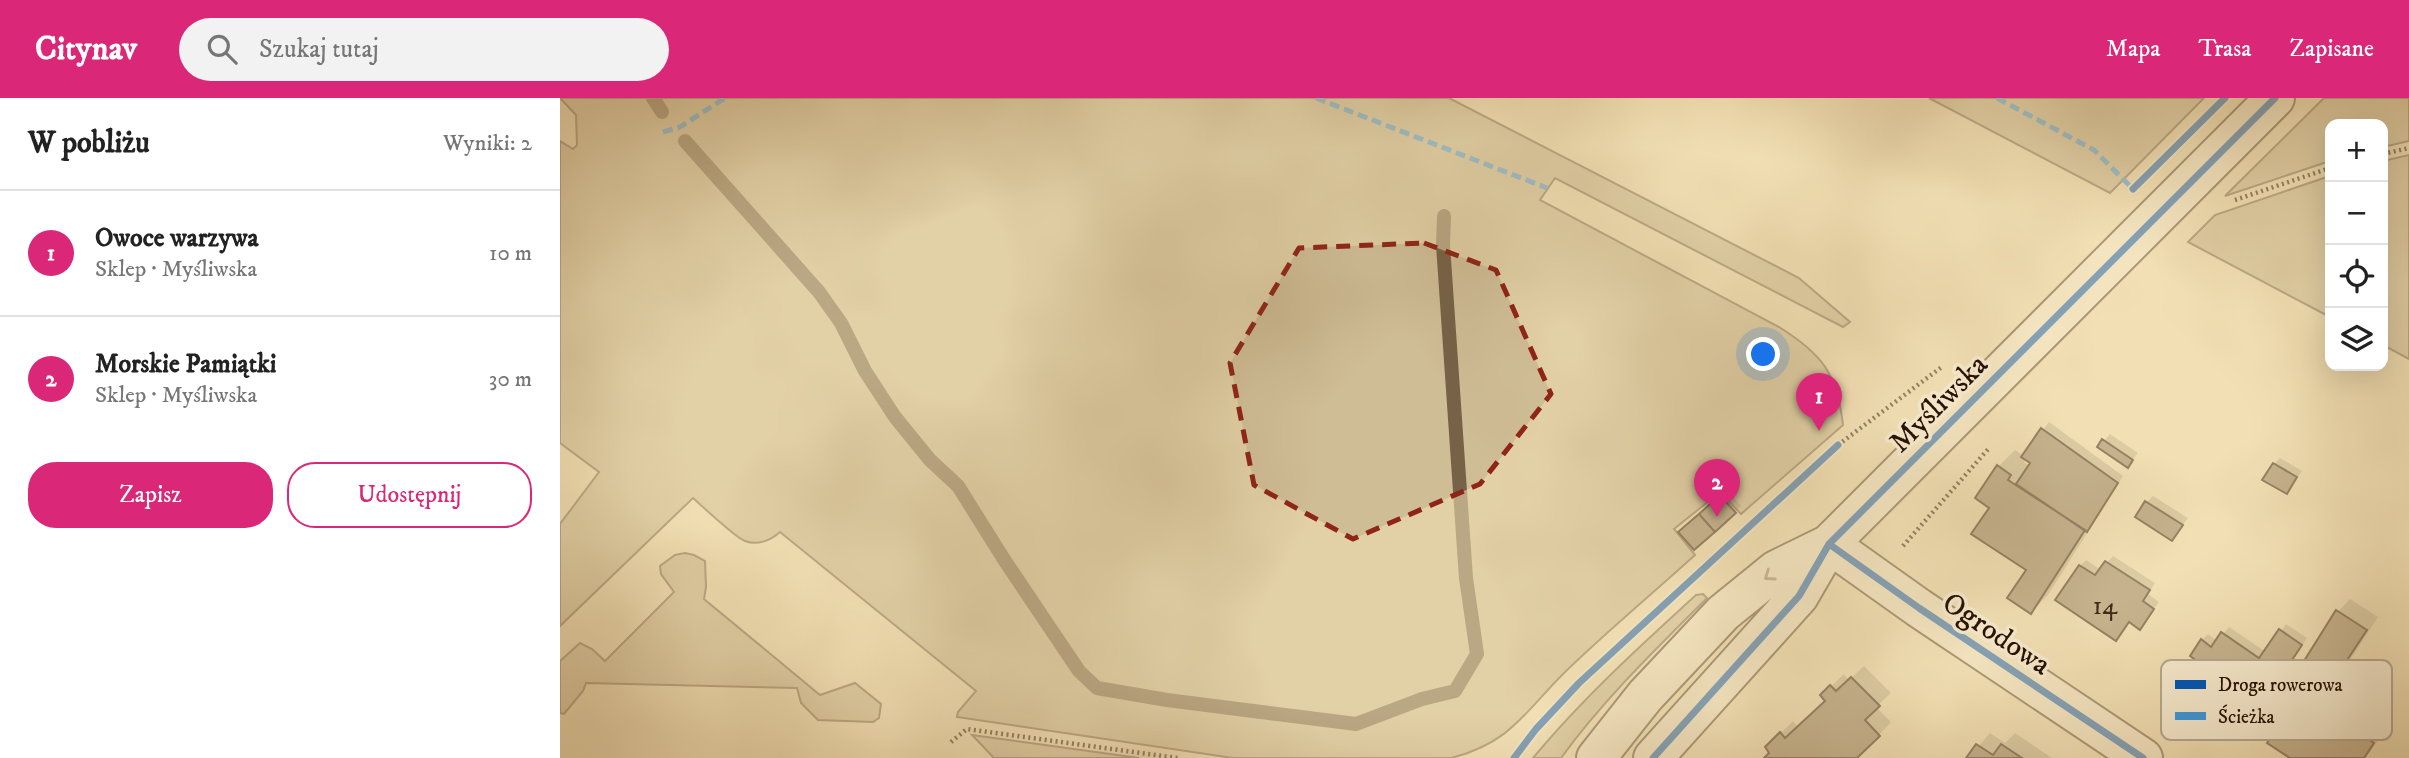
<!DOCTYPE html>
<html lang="pl">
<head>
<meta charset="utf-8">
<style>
	body { margin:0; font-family:"IM FELL DW Pica",serif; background:#f2f2f2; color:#222 }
	.controls { position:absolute; right:21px; top:21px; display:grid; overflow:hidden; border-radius:14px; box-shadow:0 7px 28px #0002 }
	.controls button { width:63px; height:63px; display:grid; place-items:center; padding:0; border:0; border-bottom:2px solid #e0e0e0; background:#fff; color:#222; font:35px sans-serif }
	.you { position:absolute; left:1204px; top:257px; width:24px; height:24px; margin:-18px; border:5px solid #fff; border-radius:50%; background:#1a73e8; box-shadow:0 0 0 10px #1a73e833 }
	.badge { display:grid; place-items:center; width:46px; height:46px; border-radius:50%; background:#db2777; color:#fff; font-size:23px; font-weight:700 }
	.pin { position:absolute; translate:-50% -58px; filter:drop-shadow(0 2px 4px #0008) }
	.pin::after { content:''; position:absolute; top:37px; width:24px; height:21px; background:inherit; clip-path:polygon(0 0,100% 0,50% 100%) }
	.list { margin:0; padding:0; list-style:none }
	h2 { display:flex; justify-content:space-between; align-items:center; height:91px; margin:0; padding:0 28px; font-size:30px }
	h2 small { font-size:23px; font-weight:400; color:#767676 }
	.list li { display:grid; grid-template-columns:46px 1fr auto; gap:21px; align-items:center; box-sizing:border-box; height:126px; padding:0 28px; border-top:2px solid #e0e0e0 }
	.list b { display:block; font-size:26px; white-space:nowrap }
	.list p { margin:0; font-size:23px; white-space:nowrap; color:#767676 }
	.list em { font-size:23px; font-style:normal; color:#767676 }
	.actions { display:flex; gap:14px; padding:21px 28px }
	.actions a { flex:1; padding:16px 0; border:2px solid #db2777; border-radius:28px; text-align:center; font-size:24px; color:#db2777 }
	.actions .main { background:#db2777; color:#fff }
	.icon { flex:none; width:38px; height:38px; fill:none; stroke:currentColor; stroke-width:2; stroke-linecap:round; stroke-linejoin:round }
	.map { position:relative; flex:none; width:1849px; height:660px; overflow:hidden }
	header { display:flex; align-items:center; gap:42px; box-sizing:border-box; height:98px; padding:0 35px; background:#db2777; color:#fff }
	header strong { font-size:33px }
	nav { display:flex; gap:38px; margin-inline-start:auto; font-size:24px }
	.search { width:490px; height:63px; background:#f2f2f2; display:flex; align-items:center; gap:18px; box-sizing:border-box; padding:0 24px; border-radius:38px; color:#767676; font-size:26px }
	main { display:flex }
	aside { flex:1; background:#fff }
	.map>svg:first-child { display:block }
</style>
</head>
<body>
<header>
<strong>Citynav</strong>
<div class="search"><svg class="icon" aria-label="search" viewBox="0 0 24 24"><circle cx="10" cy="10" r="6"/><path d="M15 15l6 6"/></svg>Szukaj tutaj</div>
<nav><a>Mapa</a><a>Trasa</a><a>Zapisane</a></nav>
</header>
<main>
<aside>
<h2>W pobliżu<small>Wyniki: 2</small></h2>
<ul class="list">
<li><span class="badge">1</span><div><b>Owoce warzywa</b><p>Sklep · Myśliwska</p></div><em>10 m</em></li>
<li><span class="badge">2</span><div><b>Morskie Pamiątki</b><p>Sklep · Myśliwska</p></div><em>30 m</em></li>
</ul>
<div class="actions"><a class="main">Zapisz</a><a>Udostępnij</a></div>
</aside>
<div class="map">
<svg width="1849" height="660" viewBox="0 0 1849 660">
	<rect width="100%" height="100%" fill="#f2e0b4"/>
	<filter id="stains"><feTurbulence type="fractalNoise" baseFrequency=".00286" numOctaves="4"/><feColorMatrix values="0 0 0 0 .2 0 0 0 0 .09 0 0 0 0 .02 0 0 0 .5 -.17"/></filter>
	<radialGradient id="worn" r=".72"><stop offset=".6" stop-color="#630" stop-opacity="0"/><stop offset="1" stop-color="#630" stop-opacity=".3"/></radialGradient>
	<path fill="#cfbd96" stroke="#7a664c" stroke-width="2" d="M 0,0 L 889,0 L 1239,180 L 1290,224 L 1283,229 L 995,80 L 980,102 L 1219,229 C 1262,256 1277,275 1283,327 L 1181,416 L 1160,394 L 1114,431 L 1135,457 C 1092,496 1046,534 1004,575 C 964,615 950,645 891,660 L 673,660 L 397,619 L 398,614 L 416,593 L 220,434 C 211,442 198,448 185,443 C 176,440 143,409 133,400 L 0,528 L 0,426 L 39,374 L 0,345 L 0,43 L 13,51 L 17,47 L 16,17 Z
		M 1369,0 L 1644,0 L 1550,95 Z
		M 1764,0 L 1849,0 L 1849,43 L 1823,49 L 1823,26 L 1770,26 L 1770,63 L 1665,98 Z
		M 1849,57 L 1849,261 L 1823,247 L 1823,63 Z
		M 1770,78 L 1770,219 L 1628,144 L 1655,117 Z
		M 125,455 L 134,457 L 145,463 L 146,489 L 144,501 L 260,597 L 295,585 L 321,606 L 319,620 L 313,624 L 258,622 L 241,605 L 237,590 L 26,585 L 23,593 L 4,616 L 0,615 L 0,563 L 20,545 L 32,551 L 45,563 L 114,494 L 101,476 L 100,468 L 115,457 Z
		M 1143,496 L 1147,500 C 1096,551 1044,601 1001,660 L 973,660 C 1022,601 1079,549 1136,497 Z
		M 412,637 L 579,660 L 434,660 Z"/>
	<path fill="#0003" fill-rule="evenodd" d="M 1489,324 L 1563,378 L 1488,497 L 1471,514 L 1469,471 L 1432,409 L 1438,369 L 1455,352 L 1464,358 ZM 1466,360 L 1473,365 L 1470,369 L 1464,364 Z
		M 1550,336 L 1578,355 L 1568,367 L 1544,343 Z
		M 1720,360 L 1742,373 L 1727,394 L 1714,366 Z
		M 1167,392 L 1181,408 L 1175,414 L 1127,428 Z
		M 1593,398 L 1628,420 L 1612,441 L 1587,404 Z
		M 1553,458 L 1595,485 L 1588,496 L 1599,504 L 1580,529 L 1570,523 L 1556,541 L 1520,468 L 1526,462 L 1541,472 Z
		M 1790,501 L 1818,519 L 1786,568 L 1774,580 L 1752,565 L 1778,514 Z
		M 1726,526 L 1747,540 L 1697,615 L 1691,622 L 1665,615 L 1643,565 L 1642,542 L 1648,536 L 1657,543 L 1669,529 L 1706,554 Z
		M 1304,568 L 1331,595 L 1316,609 L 1331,624 L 1319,637 L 1294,660 L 1206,660 L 1211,655 L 1207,649 L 1233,623 L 1238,629 L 1267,603 L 1262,597 L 1284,576 L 1289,582 Z
		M 1753,585 L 1801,617 L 1813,602 L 1827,612 L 1816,627 L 1825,632 L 1806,660 L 1734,660 L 1741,598 Z
		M 1430,635 L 1445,645 L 1455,635 L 1492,660 L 1408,660 Z"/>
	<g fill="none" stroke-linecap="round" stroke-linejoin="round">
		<path stroke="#776248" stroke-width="14" d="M 93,0 L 102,14
			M 125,43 L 259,194 L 281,225 L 305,273 L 335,319 L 370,362 L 398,388 L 445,463 L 519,573 L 537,590 L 607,602 L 796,626 L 862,601 L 895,593 L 917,556 L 906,480 L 883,147 L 884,118"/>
	</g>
	<path fill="#907c5f" stroke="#261002" stroke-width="2" d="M 1481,330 L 1558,385 L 1527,434 L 1456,386 L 1470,365 L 1461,359 Z
		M 1542,341 L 1573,362 L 1568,370 L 1537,349 Z
		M 1713,365 L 1737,379 L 1727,396 L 1702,382 Z
		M 1437,367 L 1451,377 L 1448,382 L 1525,432 L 1471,516 L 1447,500 L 1466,472 L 1411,436 L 1429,410 L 1415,400 Z
		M 1160,397 L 1176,415 L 1155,434 L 1139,416 Z
		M 1585,403 L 1623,427 L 1612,443 L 1575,419 Z
		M 1139,416 L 1155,434 L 1134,452 L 1118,434 Z
		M 1545,463 L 1590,492 L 1583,503 L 1594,511 L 1580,532 L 1569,524 L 1556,543 L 1495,502 L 1519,467 L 1535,477 Z
		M 1776,512 L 1807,532 L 1774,582 L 1759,573 L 1754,580 L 1744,574 L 1749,566 L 1744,563 Z
		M 1719,531 L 1742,547 L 1691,624 L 1689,622 L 1682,631 L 1672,634 L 1664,628 L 1661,619 L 1663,616 L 1624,589 L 1640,565 L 1630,558 L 1641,541 L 1651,549 L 1661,534 L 1699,560 Z
		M 1291,579 L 1320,608 L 1305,622 L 1320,638 L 1297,660 L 1204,660 L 1209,655 L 1205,649 L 1220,634 L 1225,640 L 1265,603 L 1260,597 L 1270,587 L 1276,593 Z
		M 1739,596 L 1814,645 L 1804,660 L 1730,660 L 1707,645 Z
		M 1416,646 L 1433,657 L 1441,646 L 1462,660 L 1406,660 Z"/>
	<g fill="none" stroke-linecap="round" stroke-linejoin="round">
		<defs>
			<path id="minor" d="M 1269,446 L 1359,510 L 1583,660"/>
			<path id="tertiary" d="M 1036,660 L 1085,598 L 1163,515 L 1216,472 L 1269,446
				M 1093,660 L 1239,498 L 1269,446 L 1715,0"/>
		</defs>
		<use href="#minor" stroke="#59442e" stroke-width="42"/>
		<use href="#tertiary" stroke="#59442e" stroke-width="42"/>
		<path stroke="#261002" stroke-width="4.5" stroke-dasharray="2 3.5" stroke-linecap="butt" d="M 1823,56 L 1849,50
			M 1675,102 L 1770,70
			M 1278,347 L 1383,268
			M 1343,448 L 1430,349
			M 391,644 L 407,631 L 618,660"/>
		<use href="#minor" stroke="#f7ebce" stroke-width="38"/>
		<use href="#tertiary" stroke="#f7ebce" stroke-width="38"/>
		<path stroke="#3c9add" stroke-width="5" stroke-dasharray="10 5" stroke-linecap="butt" d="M 756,0 L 987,90
			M 1437,0 L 1534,52 L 1573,91 L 1578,86
			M 103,34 L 120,29 L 165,0"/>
		<defs>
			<path id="cycleway" d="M 1573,91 L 1665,0
				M 1269,446 L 1359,510 L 1583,660
				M 954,660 L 976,631 L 1019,585 L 1278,347
				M 1093,660 L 1239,498 L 1269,446 L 1715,0"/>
		</defs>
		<use href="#cycleway" stroke="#f7ebce" stroke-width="11"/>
		<use href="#cycleway" stroke="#0057b8" stroke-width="7"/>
	</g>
	<defs><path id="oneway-chevron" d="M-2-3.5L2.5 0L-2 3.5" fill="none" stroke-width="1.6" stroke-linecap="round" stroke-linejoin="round" transform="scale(1.75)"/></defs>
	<use stroke="#998872" href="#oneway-chevron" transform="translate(1209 478) rotate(145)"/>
	<path d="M0 0H1849V660H0ZM 864,145 L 936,172 L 991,296 L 920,386 L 793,441 L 694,387 L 670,265 L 739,150 Z" fill="#f2e0b4" fill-opacity=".55" fill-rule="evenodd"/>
	<path fill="none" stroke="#8f2418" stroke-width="5" stroke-dasharray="14 9" stroke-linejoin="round" d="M 864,145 L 936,172 L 991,296 L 920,386 L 793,441 L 694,387 L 670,265 L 739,150 Z"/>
	<g text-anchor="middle" stroke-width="7" stroke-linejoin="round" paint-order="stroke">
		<g font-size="26" fill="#402b19">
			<text x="1545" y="516">14</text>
		</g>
		<g font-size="30" fill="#261002" stroke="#f7ebce">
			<text transform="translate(1378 305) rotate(-45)" y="10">Myśliwska</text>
			<text transform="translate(1437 535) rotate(34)" y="10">Ogrodowa</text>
		</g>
	</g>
	<rect x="1601" y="562" width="231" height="80" rx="10" fill="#f7ebce" stroke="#b8a991" stroke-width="2"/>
	<rect x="1615" y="582" width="31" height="9" fill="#0057b8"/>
	<rect x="1615" y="614" width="31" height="8" fill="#3c9add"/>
	<g font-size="19" fill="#261002">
		<text x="1658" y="593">Droga rowerowa</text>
		<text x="1658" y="625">Ścieżka</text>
	</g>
	<rect width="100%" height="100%" filter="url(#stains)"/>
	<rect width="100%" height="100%" fill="url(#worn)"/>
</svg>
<div class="controls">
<button>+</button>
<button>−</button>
<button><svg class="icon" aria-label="locate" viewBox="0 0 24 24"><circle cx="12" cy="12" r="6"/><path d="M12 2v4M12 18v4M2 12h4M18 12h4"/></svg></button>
<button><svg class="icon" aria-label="layers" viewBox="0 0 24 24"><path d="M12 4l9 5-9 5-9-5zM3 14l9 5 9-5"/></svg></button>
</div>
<div class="you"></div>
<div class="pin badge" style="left:1259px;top:333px">1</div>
<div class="pin badge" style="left:1157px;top:419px">2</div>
</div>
</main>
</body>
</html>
